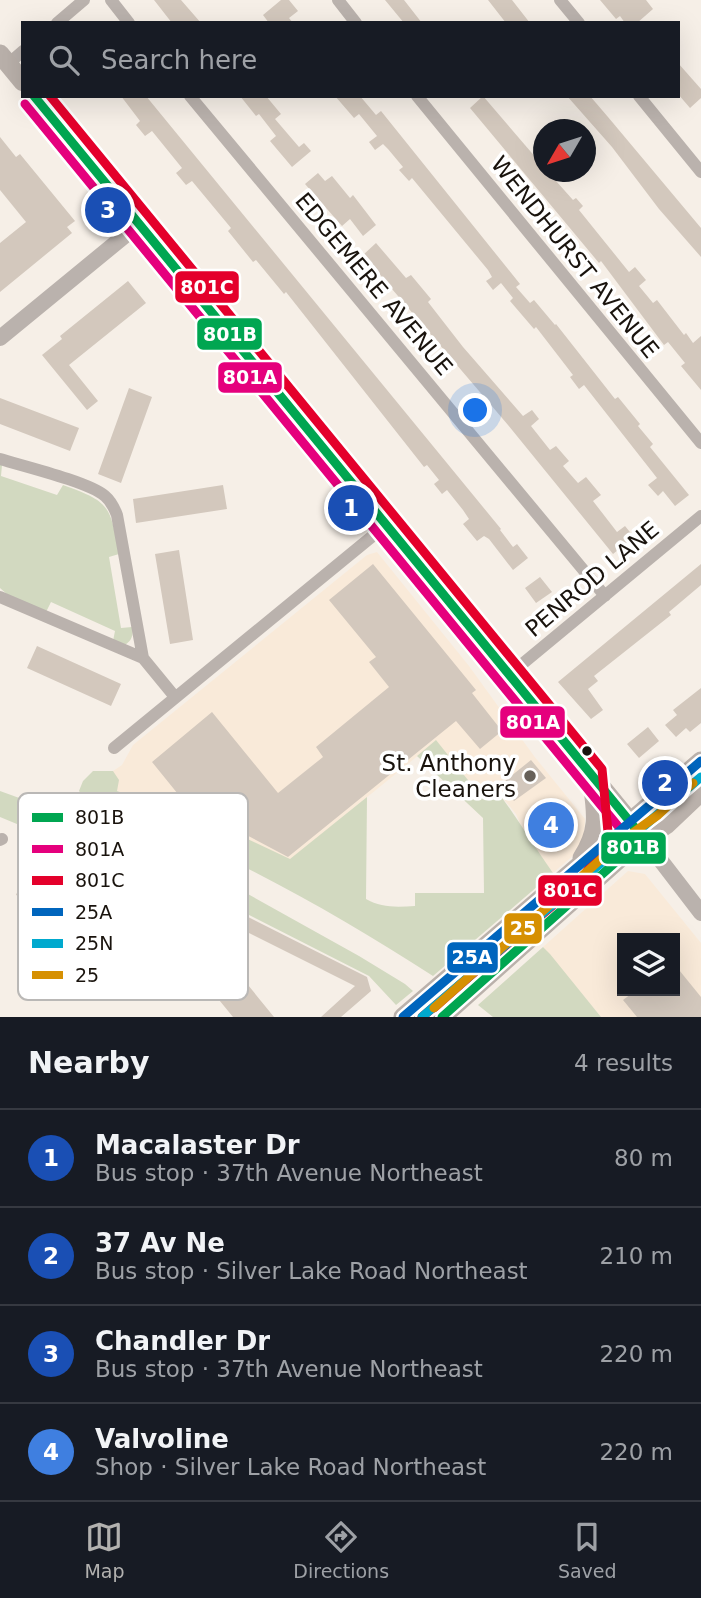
<!DOCTYPE html>
<html lang="en">
<head>
<meta charset="utf-8">
<style>
	body { margin:0; font-family:"DejaVu Sans",sans-serif; background:#20242c; color:#f1f3f6 }
	.controls { position:absolute; right:21px; bottom:21px; display:grid; overflow:hidden; border-radius:0px; box-shadow:0 7px 28px #0002 }
	.controls button { width:63px; height:63px; display:grid; place-items:center; padding:0; border:0; border-bottom:2px solid #363941; background:#171b24; color:#f1f3f6; font:35px sans-serif }
	.compass { position:absolute; left:533px; top:119px; width:63px; height:63px; border-radius:50%; background:#171b24; box-shadow:0 7px 28px #0002; rotate:231deg }
	.you { position:absolute; left:476px; top:411px; width:24px; height:24px; margin:-18px; border:5px solid #fff; border-radius:50%; background:#1a73e8; box-shadow:0 0 0 10px #1a73e833 }
	.badge { display:grid; place-items:center; width:46px; height:46px; border-radius:50%; background:#b2b1af; color:#fff; font-size:23px; font-weight:700 }
	.pin { position:absolute; translate:-50% -50%; border:4px solid #fff; box-shadow:0 2px 7px #0006 }
	.list { margin:0; padding:0; list-style:none }
	h2 { display:flex; justify-content:space-between; align-items:center; height:91px; margin:0; padding:0 28px; font-size:30px }
	h2 small { font-size:23px; font-weight:400; color:#9ea1a6 }
	.list li { display:grid; grid-template-columns:46px 1fr auto; gap:21px; align-items:center; box-sizing:border-box; height:98px; padding:0 28px; border-top:2px solid #363941 }
	.list b { display:block; font-size:26px; white-space:nowrap }
	.list p { margin:0; font-size:23px; white-space:nowrap; color:#9ea1a6 }
	.list em { font-size:23px; font-style:normal; color:#9ea1a6 }
	.icon { flex:none; width:38px; height:38px; fill:none; stroke:currentColor; stroke-width:2; stroke-linecap:round; stroke-linejoin:round }
	.map { position:relative; flex:none; width:701px; height:1017px; overflow:hidden }
	.search { position:absolute; background:#171b24; box-shadow:0 7px 28px #0002; left:21px; right:21px; top:21px; height:77px; display:flex; align-items:center; gap:18px; box-sizing:border-box; padding:0 24px; border-radius:0px; color:#9ea1a6; font-size:26px }
	.sheet { height:483px; background:#171b24 }
	nav { display:flex; justify-content:space-around; align-items:center; box-sizing:border-box; height:98px; border-top:2px solid #363941; background:#171b24; font-size:19px; color:#9ea1a6 }
	nav a { display:grid; justify-items:center; gap:4px }
	nav .on { color:#b2b1af }
	.map>svg:first-child { display:block }
</style>
</head>
<body>
<div class="map">
<svg width="701" height="1017" viewBox="0 0 701 1017">
	<rect width="100%" height="100%" fill="#f6efe7"/>
	<path fill="#f9ead9" fill-rule="evenodd" d="M 377,552 L 469,666 L 534,756 L 585,819 L 584,839 L 576,853 L 553,873 L 524,833 L 516,814 L 492,785 L 480,795 L 436,741 L 290,860 L 181,807 L 177,813 L 116,791 L 113,771 L 122,765 L 133,745 L 367,555 Z
		M 628,871 L 645,874 L 701,943 L 701,1017 L 601,1017 L 543,947 ZM 622,938 L 675,938 L 675,991 L 622,991 Z"/>
	<path fill="#d2d9c0" d="M 0,464 L 2,465 L 1,476 L 57,495 L 63,485 C 110,502 110,505 119,554 L 109,557 L 121,628 L 132,627 C 134,636 131,642 123,646 L 113,641 L 115,631 L 51,602 L 46,612 L 9,596 L 0,588 Z
		M 436,740 L 480,795 L 492,785 C 515,813 532,844 553,873 L 433,976 C 322,904 207,842 84,797 L 79,791 L 83,781 L 93,771 L 113,771 L 119,780 L 117,791 L 177,813 L 180,807 L 290,859 L 367,797 L 366,899 C 381,908 397,907 415,906 L 415,893 L 484,893 L 483,818 L 417,756 Z
		M 0,791 L 135,840 L 210,873 L 359,956 L 405,984 L 413,991 L 396,1005 L 369,976 L 157,868 L 32,824 L 29,829 L 0,817 Z
		M 543,947 L 550,954 L 601,1017 L 493,1017 L 478,1005 Z"/>
	<path fill="#d3c8bd" d="M 154,0 L 181,0 L 201,23 L 172,23 Z
		M 281,0 L 289,0 L 298,11 L 289,18 L 293,23 L 269,23 L 263,15 Z
		M 385,0 L 404,0 L 422,23 L 404,23 Z
		M 488,0 L 512,0 L 530,23 L 506,23 Z
		M 600,0 L 646,0 L 653,9 L 637,23 L 625,23 L 620,16 L 616,19 Z
		M 678,63 L 701,89 L 701,98 L 690,108 L 678,94 Z
		M 121,96 L 146,96 L 501,529 L 500,530 L 513,547 L 517,544 L 528,558 L 513,570 L 489,539 L 484,536 L 477,541 L 463,524 L 469,519 L 463,510 L 447,490 L 442,494 L 434,484 L 439,480 L 427,465 L 424,467 L 286,292 L 284,294 L 256,260 L 253,262 L 228,231 L 231,228 L 192,181 L 186,185 L 176,173 L 182,168 L 152,131 L 145,136 L 136,125 L 140,121 Z
		M 240,96 L 266,96 L 281,114 L 275,119 L 299,147 L 304,143 L 311,151 L 292,167 L 270,141 L 276,136 L 259,114 L 256,116 Z
		M 335,96 L 360,96 L 376,115 L 381,111 L 520,284 L 516,287 L 530,303 L 534,300 L 555,325 L 556,324 L 615,399 L 618,397 L 640,424 L 638,426 L 653,444 L 650,447 L 689,495 L 675,506 L 663,491 L 658,496 L 648,485 L 657,478 L 584,385 L 579,389 L 570,377 L 573,375 L 536,327 L 534,329 L 510,301 L 513,298 L 501,283 L 493,290 L 486,281 L 492,277 L 488,270 L 412,178 L 409,181 L 399,170 L 403,167 L 388,149 L 383,144 L 375,150 L 369,142 L 377,136 L 359,114 L 354,118 Z
		M 483,96 L 543,166 L 543,172 L 548,172 L 573,200 L 576,198 L 583,206 L 579,210 L 629,272 L 635,267 L 646,280 L 639,286 L 653,303 L 657,300 L 684,335 L 686,333 L 693,343 L 701,336 L 701,390 L 681,366 L 685,363 L 668,342 L 664,345 L 601,261 L 599,263 L 470,108 Z
		M 567,96 L 590,96 L 608,117 L 701,228 L 701,257 L 659,209 L 612,147 Z
		M 0,137 L 16,157 L 20,154 L 75,221 L 67,227 L 72,233 L 0,292 L 0,243 L 26,222 L 0,190 Z
		M 318,173 L 325,181 L 332,176 L 350,198 L 353,195 L 376,225 L 363,236 L 350,219 L 342,226 L 305,184 Z
		M 376,243 L 406,278 L 411,275 L 431,299 L 428,302 L 463,347 L 523,416 L 532,410 L 539,419 L 531,426 L 550,450 L 556,446 L 569,461 L 563,466 L 578,483 L 586,477 L 601,495 L 593,501 L 617,532 L 625,526 L 634,537 L 613,554 L 508,425 L 363,255 Z
		M 128,281 L 146,303 L 69,365 L 98,401 L 87,410 L 42,355 L 62,339 L 60,336 Z
		M 129,388 L 152,397 L 121,483 L 98,474 Z
		M 0,398 L 79,428 L 70,451 L 0,424 Z
		M 223,485 L 227,509 L 136,523 L 133,499 Z
		M 179,550 L 193,640 L 170,644 L 155,554 Z
		M 373,564 L 476,690 L 472,693 L 502,731 L 480,749 L 456,721 L 288,857 L 222,822 L 220,824 L 179,805 L 182,799 L 152,762 L 212,712 L 278,793 L 323,757 L 316,747 L 389,687 L 369,662 L 376,657 L 329,600 Z
		M 701,564 L 701,585 L 669,612 L 671,615 L 594,676 L 598,681 L 588,689 L 603,710 L 591,719 L 558,682 Z
		M 540,577 L 552,592 L 536,603 L 525,588 Z
		M 37,646 L 121,684 L 111,706 L 27,668 Z
		M 701,688 L 701,723 L 690,732 L 686,728 L 676,737 L 665,725 L 677,715 L 673,710 Z
		M 648,727 L 659,741 L 639,758 L 627,744 Z
		M 531,760 L 546,778 L 514,801 L 500,785 Z
		M 539,813 L 563,816 L 561,836 L 536,833 Z
		M 28,866 L 136,913 L 124,942 L 16,895 Z
		M 157,871 L 367,977 L 371,991 L 341,1017 L 321,1017 L 355,986 L 151,884 Z
		M 213,942 L 274,1017 L 233,1017 L 188,962 Z
		M 675,965 L 701,997 L 701,1017 L 637,1017 L 623,1000 L 635,991 L 675,991 Z"/>
	<g fill="none" stroke-linecap="round" stroke-linejoin="round">
		<path stroke="#bab2ad" stroke-width="12" d="M 111,0 L 129,23
			M 338,0 L 356,23
			M 560,0 L 579,23
			M 57,23 L 84,0
			M 8,64 L 23,51
			M 190,96 L 605,596
			M 417,96 L 701,443
			M 639,96 L 701,172
			M 0,459 C 23,466 89,482 105,496 C 111,501 114,507 117,515 L 143,658
			M 0,597 L 143,658 L 175,697
			M 509,675 L 701,516
			M 114,748 L 386,525
			M 0,840 L 2,839"/>
		<path stroke="#bab2ad" stroke-width="16" d="M 0,338 L 139,224
			M 645,840 L 701,913"/>
		<path stroke="#bab1ab" stroke-width="19" d="M 0,54 L 23,82
			M 34,96 L 645,840
			M 582,858 C 602,827 595,808 591,774
			M 403,1017 L 701,761
			M 442,1017 L 627,852 L 666,825 L 701,792"/>
		<defs>
			<path id="bus-1" d="M 34,96 L 645,840 L 627,852 L 442,1017"/>
			<path id="bus-2" d="M 25,104 L 627,837 L 434,1008"/>
			<path id="bus-3" d="M 50,96 L 602,769 L 608,832 L 602,849 L 579,883 L 422,1017"/>
			<path id="bus-4" d="M 403,1017 L 701,761"/>
			<path id="bus-5" d="M 422,1017 L 701,777"/>
			<path id="bus-6" d="M 434,1008 L 619,843 L 658,815 L 693,783"/>
		</defs>
		<use href="#bus-1" stroke="#fff" stroke-width="14"/>
		<use href="#bus-2" stroke="#fff" stroke-width="14"/>
		<use href="#bus-3" stroke="#fff" stroke-width="14"/>
		<use href="#bus-4" stroke="#fff" stroke-width="14"/>
		<use href="#bus-5" stroke="#fff" stroke-width="14"/>
		<use href="#bus-6" stroke="#fff" stroke-width="14"/>
		<use href="#bus-1" stroke="#00a651" stroke-width="9"/>
		<use href="#bus-2" stroke="#e5007d" stroke-width="9"/>
		<use href="#bus-3" stroke="#e4002b" stroke-width="9"/>
		<use href="#bus-4" stroke="#0065bd" stroke-width="9"/>
		<use href="#bus-5" stroke="#00a9ce" stroke-width="9"/>
		<use href="#bus-6" stroke="#d69002" stroke-width="9"/>
	</g>
	<circle fill="#19130d" stroke="#fff" stroke-width="2.5" cx="587" cy="751" r="6"/>
	<circle fill="#666059" stroke="#fff" stroke-width="2.5" cx="530" cy="776" r="7"/>
	<g text-anchor="middle" stroke-width="7" stroke-linejoin="round" paint-order="stroke">
		<g font-size="23" fill="#19130d" stroke="#fff">
			<text transform="translate(575 257) rotate(51)" y="8">WENDHURST AVENUE</text>
			<text transform="translate(374 284) rotate(50)" y="8">EDGEMERE AVENUE</text>
			<text transform="translate(592 579) rotate(-40)" y="8">PENROD LANE</text>
		</g>
		<g font-size="23" fill="#19130d" stroke="#fff" text-anchor="end">
			<text x="516" y="771">St. Anthony<tspan x="516" dy="26">Cleaners</tspan></text>
		</g>
	</g>
	<rect x="18" y="793" width="230" height="207" rx="10" fill="#fff" stroke="#bab8b6" stroke-width="2"/>
	<rect x="32" y="813" width="31" height="9" fill="#00a651"/>
	<rect x="32" y="845" width="31" height="8" fill="#e5007d"/>
	<rect x="32" y="876" width="31" height="9" fill="#e4002b"/>
	<rect x="32" y="908" width="31" height="8" fill="#0065bd"/>
	<rect x="32" y="939" width="31" height="9" fill="#00a9ce"/>
	<rect x="32" y="971" width="31" height="8" fill="#d69002"/>
	<g font-size="19" fill="#19130d">
		<text x="75" y="824">801B</text>
		<text x="75" y="856">801A</text>
		<text x="75" y="887">801C</text>
		<text x="75" y="919">25A</text>
		<text x="75" y="950">25N</text>
		<text x="75" y="982">25</text>
	</g>
	<g stroke="#fff" stroke-width="2.5">
		<rect x="174" y="270" width="66" height="34" rx="7" fill="#e4002b"/>
		<rect x="196" y="317" width="67" height="34" rx="7" fill="#00a651"/>
		<rect x="217" y="361" width="66" height="33" rx="7" fill="#e5007d"/>
		<rect x="499" y="705" width="67" height="34" rx="7" fill="#e5007d"/>
		<rect x="600" y="831" width="67" height="34" rx="7" fill="#00a651"/>
		<rect x="537" y="874" width="66" height="33" rx="7" fill="#e4002b"/>
		<rect x="503" y="912" width="40" height="33" rx="7" fill="#d69002"/>
		<rect x="446" y="941" width="53" height="33" rx="7" fill="#0065bd"/>
	</g>
	<g font-size="19" text-anchor="middle" font-weight="bold" fill="#fff">
		<text x="207" y="294">801C</text>
		<text x="230" y="341">801B</text>
		<text x="250" y="384">801A</text>
		<text x="533" y="729">801A</text>
		<text x="633" y="854">801B</text>
		<text x="570" y="897">801C</text>
		<text x="523" y="935">25</text>
		<text x="472" y="964">25A</text>
	</g>
</svg>
<div class="controls">
<button><svg class="icon" aria-label="layers" viewBox="0 0 24 24"><path d="M12 4l9 5-9 5-9-5zM3 14l9 5 9-5"/></svg></button>
</div>
<svg class="compass" viewBox="-18 -18 36 36"><path d="M0-13l5 13h-10z" fill="#e53935"/><path d="M0 13l5-13h-10z" fill="#9ea1a6"/></svg>
<div class="you"></div>
<div class="pin badge" style="left:351px;top:508px;background:#1a4fb4">1</div>
<div class="pin badge" style="left:665px;top:783px;background:#1a4fb4">2</div>
<div class="pin badge" style="left:108px;top:210px;background:#1a4fb4">3</div>
<div class="pin badge" style="left:551px;top:825px;background:#3f7fe0">4</div>
<div class="search"><svg class="icon" aria-label="search" viewBox="0 0 24 24"><circle cx="10" cy="10" r="6"/><path d="M15 15l6 6"/></svg>Search here</div>
</div>
<section class="sheet">
<h2>Nearby<small>4 results</small></h2>
<ul class="list">
<li><span class="badge" style="background:#1a4fb4">1</span><div><b>Macalaster Dr</b><p>Bus stop · 37th Avenue Northeast</p></div><em>80 m</em></li>
<li><span class="badge" style="background:#1a4fb4">2</span><div><b>37 Av Ne</b><p>Bus stop · Silver Lake Road Northeast</p></div><em>210 m</em></li>
<li><span class="badge" style="background:#1a4fb4">3</span><div><b>Chandler Dr</b><p>Bus stop · 37th Avenue Northeast</p></div><em>220 m</em></li>
<li><span class="badge" style="background:#3f7fe0">4</span><div><b>Valvoline</b><p>Shop · Silver Lake Road Northeast</p></div><em>220 m</em></li>
</ul>
</section>
<nav>
<a class="on"><svg class="icon" aria-label="map" viewBox="0 0 24 24"><path d="M3 6l6-2 6 2 6-2v14l-6 2-6-2-6 2zM9 4v14M15 6v14"/></svg>Map</a>
<a><svg class="icon" aria-label="directions" viewBox="0 0 24 24"><path d="M12 3l9 9-9 9-9-9zM9 14v-3h6M13 9l2 2-2 2"/></svg>Directions</a>
<a><svg class="icon" aria-label="saved" viewBox="0 0 24 24"><path d="M7 4h10v16l-5-4-5 4z"/></svg>Saved</a>
</nav>
</body>
</html>
